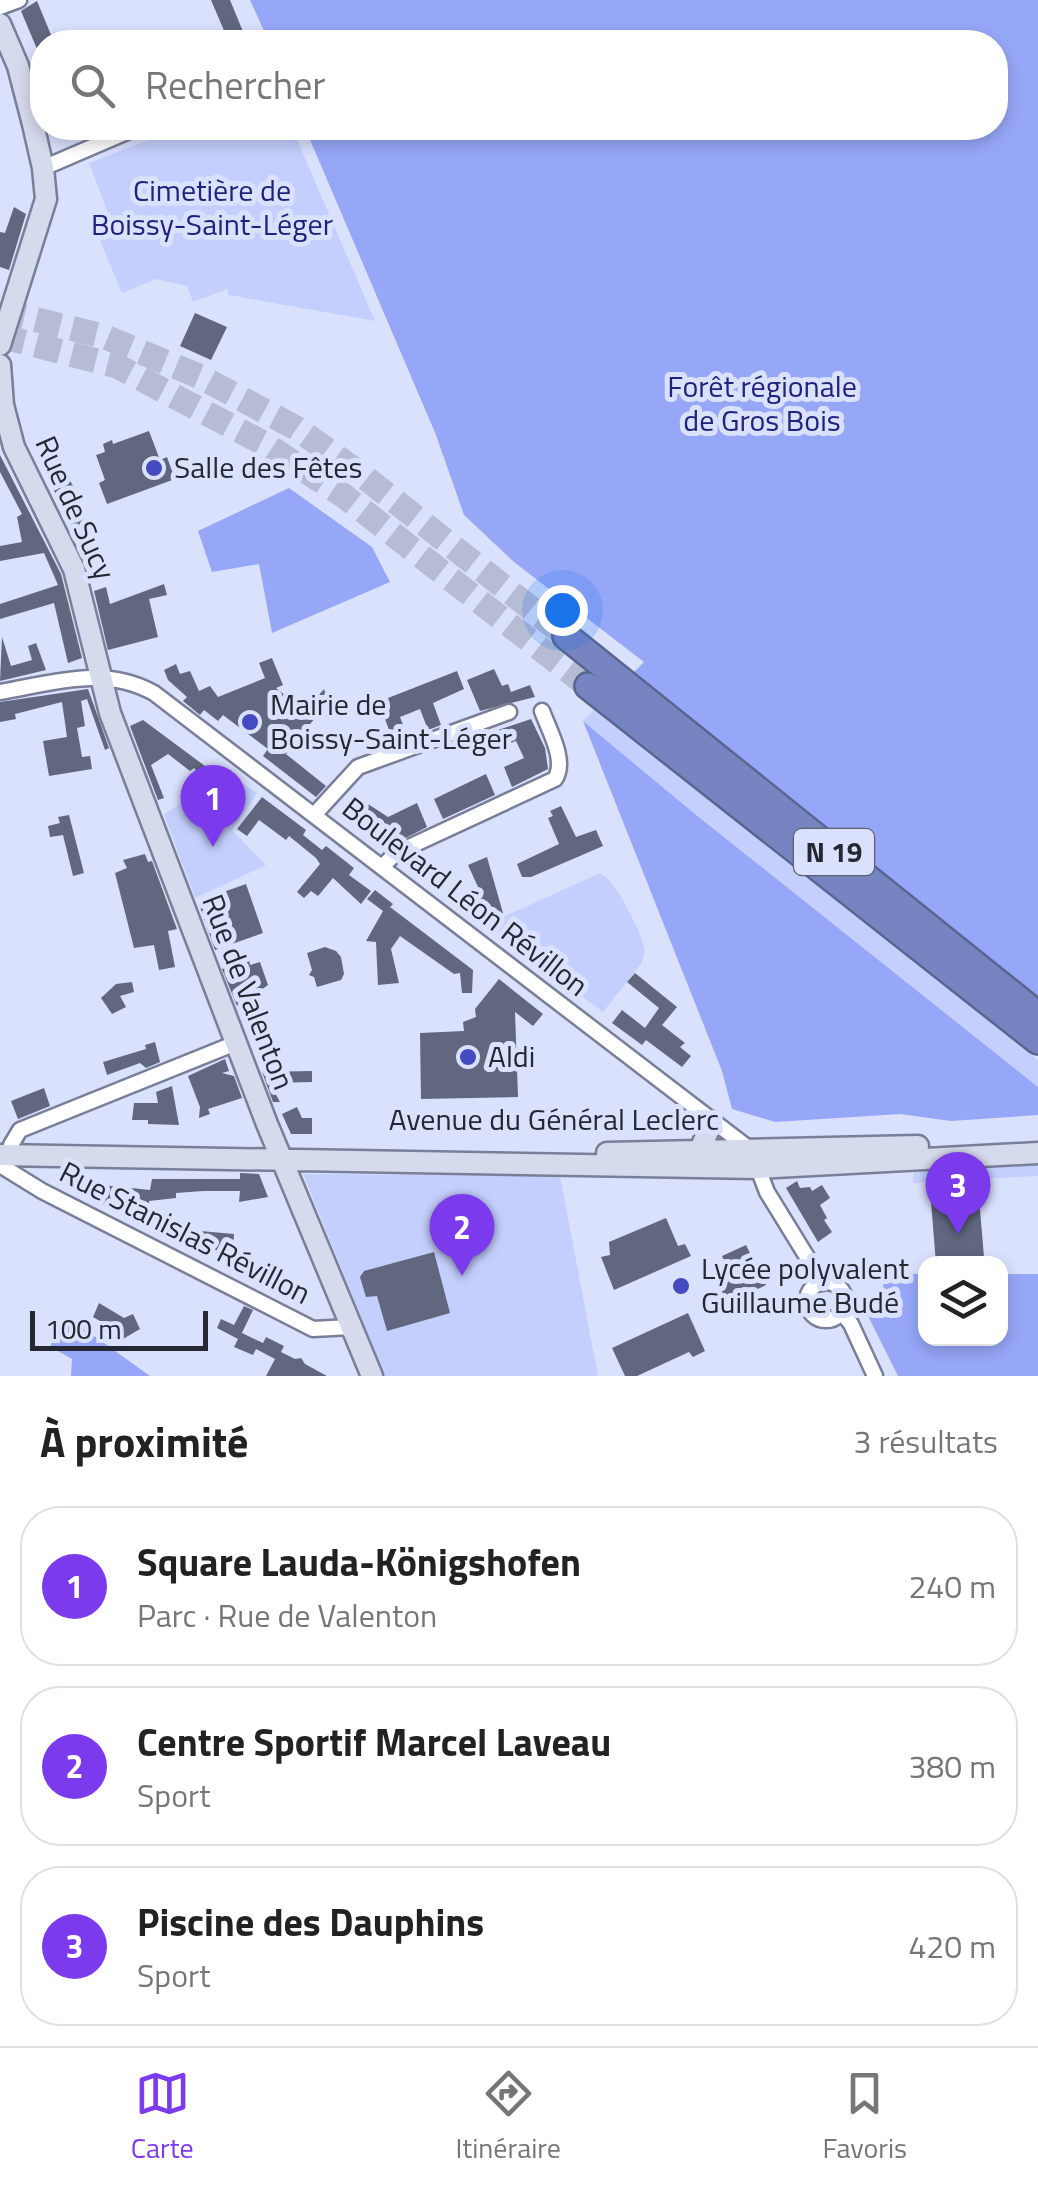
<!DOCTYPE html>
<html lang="fr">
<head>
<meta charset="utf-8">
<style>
	body { margin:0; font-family:"Titillium Web",sans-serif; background:#f6f6f6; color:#222 }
	.controls { position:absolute; right:30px; bottom:30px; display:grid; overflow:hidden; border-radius:20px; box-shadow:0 5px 15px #0003 }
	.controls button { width:90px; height:90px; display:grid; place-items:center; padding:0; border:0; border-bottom:2px solid #e0e0e0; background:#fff; color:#222; font:50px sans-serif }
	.scale { position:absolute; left:30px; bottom:25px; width:178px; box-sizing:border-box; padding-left:10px; border:5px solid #252832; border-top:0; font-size:28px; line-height:35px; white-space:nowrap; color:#252832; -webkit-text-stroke:8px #dae1fd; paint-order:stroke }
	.you { position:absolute; left:562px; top:610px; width:35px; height:35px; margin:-25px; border:8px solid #fff; border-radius:50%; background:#1a73e8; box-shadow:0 0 0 15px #1a73e833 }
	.badge { display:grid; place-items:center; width:65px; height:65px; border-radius:50%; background:#7c3aed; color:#fff; font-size:32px; font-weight:700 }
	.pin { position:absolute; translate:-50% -82px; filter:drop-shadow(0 2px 5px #0008) }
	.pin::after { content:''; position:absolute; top:52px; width:35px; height:30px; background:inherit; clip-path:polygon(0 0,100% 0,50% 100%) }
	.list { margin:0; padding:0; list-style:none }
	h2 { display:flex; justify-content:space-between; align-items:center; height:130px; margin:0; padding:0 40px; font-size:42px }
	h2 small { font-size:32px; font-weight:400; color:#767676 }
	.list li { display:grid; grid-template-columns:65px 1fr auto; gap:30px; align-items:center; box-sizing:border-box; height:160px; margin:0 20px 20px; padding:0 20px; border:2px solid #e0e0e0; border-radius:40px }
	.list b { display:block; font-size:38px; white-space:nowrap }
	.list p { margin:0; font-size:32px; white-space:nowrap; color:#767676 }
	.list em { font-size:32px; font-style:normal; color:#767676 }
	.icon { flex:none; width:55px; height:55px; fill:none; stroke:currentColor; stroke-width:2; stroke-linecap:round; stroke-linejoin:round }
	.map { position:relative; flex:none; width:1038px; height:1376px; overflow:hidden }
	.search { position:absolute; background:#fff; box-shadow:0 5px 15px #0003; left:30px; right:30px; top:30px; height:110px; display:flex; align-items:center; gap:25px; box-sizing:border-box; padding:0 35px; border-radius:40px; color:#767676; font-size:38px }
	.sheet { height:670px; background:#fff }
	nav { display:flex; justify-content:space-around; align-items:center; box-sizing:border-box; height:140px; border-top:2px solid #e0e0e0; background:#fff; font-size:28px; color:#767676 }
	nav a { display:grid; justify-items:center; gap:5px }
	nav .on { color:#7c3aed }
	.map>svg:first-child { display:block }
</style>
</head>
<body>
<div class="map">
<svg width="1038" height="1376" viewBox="0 0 1038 1376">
	<rect width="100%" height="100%" fill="#dae1fd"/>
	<path fill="#c4cffd" d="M 180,128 L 292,128 L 375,321 L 229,295 L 227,289 L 193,302 L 187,286 L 156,279 L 122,293 L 92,221 L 108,213 L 89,163 Z
		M 594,710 L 1038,1060 L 1038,1087 L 695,814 L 583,721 Z
		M 228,774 L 257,793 L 232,830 L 266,865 L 195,898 L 164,814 Z
		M 600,873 C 615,879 641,931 644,948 C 645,955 643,958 641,964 L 603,1012 L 486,925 Z
		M 1038,1158 L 1038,1176 L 913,1183 L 914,1167 Z
		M 303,1174 L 560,1176 L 598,1376 L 385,1376 Z"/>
	<path fill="#97a7f8" d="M 250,0 L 1038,0 L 1038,998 L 631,675 L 644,662 L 514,562 L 464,515 L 436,435 L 305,128 L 996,128 L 996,42 L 269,42 Z
		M 289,488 L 372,547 L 390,582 L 272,633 L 259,564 L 212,572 L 198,531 Z
		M 583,721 L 695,814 L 1038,1087 L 1038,1115 L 951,1121 L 900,1114 L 775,1122 L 732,1109 L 722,1071 Z
		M 888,1274 L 925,1274 L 926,1338 L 1000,1338 L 1001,1274 L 1038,1274 L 1038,1376 L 898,1376 L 869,1318 Z
		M 76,1323 L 150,1376 L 71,1376 L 72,1359 L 51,1347 L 52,1329 Z"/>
	<path fill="#61677f" d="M 211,0 L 230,0 L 244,34 L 228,40 Z
		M 37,1 L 54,42 L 42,42 L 42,61 L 21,11 Z
		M 14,207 L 26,214 L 9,270 L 0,267 L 0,232 L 5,233 Z
		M 195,313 L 227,327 L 211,360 L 180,346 Z
		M 149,431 L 160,460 L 167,457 L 175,479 L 107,504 L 99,483 L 105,480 L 96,455 L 105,452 L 103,444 L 112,440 L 113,444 Z
		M 0,455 L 61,574 L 82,658 L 68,663 L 54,603 L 0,619 L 0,604 L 58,585 L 44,553 L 0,561 L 0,546 L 22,542 L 17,517 L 22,514 L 0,472 Z
		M 60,462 L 74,488 L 69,491 L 90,530 L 77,537 L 44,470 Z
		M 164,584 L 167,595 L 149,599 L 158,637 L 108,650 L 94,591 L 106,587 L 110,604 Z
		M 2,637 L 11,666 L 32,660 L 28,646 L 36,643 L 46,670 L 0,681 Z
		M 272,658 L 283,685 L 276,688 L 305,711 L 324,689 L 328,702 L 286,754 L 326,786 L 316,797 L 263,756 L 268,749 L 223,715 L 218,721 L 204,710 L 200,715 L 183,701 L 187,697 L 168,680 L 164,670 L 176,664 L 180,674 L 190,671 L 199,691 L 210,686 L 218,697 L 265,678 L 259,663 Z
		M 494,669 L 502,686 L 508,684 L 511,692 L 530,685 L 535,697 L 480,711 L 467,680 Z
		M 457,671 L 464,689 L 433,703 L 441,725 L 428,730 L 420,709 L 400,717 L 408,738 L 394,743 L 380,706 L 389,702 L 388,698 Z
		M 88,689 L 109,748 L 105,750 L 87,699 L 81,701 L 85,726 L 77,728 L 82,757 L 90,756 L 92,769 L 49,776 L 43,741 L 67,737 L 62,702 L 15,714 L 16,719 L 0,722 L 0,702 Z
		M 531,719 L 545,748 L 548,769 L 512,787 L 504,767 L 524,758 L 516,741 L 501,746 L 495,731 Z
		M 143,720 L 209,769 L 212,766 L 221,774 L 209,783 L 194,768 L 190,771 L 168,754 L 151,765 L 164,798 L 158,800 L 130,726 Z
		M 486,774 L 495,795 L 443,819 L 434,799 Z
		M 262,797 L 306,830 L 303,835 L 322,850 L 326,846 L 354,868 L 349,875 L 371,891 L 361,904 L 333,878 L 318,896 L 311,891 L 304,898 L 297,892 L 320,864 L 316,858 L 289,836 L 286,840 L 259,820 L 247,836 L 237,829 Z
		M 417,803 L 427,827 L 386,848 L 350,823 L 368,804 L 388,817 Z
		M 561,806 L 576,837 L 596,830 L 603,846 L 531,877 L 522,877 L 517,864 L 559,844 L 548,818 L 553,816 L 550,811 Z
		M 69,815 L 84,873 L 73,876 L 63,835 L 50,837 L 48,826 L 60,823 L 58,817 Z
		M 145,854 L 148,862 L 152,861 L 177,929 L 168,931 L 175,967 L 159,970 L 154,945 L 134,948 L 115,873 L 127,868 L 123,860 Z
		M 487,857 L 503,913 L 489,922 L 482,909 L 476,911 L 468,892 L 478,887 L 468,865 Z
		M 246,884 L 263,933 L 215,950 L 198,901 Z
		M 375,890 L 393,904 L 390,907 L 473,970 L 472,993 L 462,993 L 460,973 L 454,974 L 400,936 L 391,949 L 399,983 L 378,985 L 376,942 L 366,941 L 383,911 L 367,899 Z
		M 325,947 L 336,951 L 341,957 L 344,974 L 341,980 L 317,987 L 314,977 L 309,975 L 312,970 L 307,953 Z
		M 249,960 L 250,965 L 260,962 L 268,985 L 254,995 L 257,1011 L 268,1011 L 266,1043 L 275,1040 L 279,1054 L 265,1059 L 257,1034 L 248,1035 L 245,1005 L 237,1006 L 222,969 Z
		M 635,973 L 677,1007 L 662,1025 L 685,1043 L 680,1047 L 691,1056 L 682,1067 L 646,1040 L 642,1045 L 612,1023 L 622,1010 L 645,1028 L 659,1008 L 627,982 Z
		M 499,979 L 543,1014 L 533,1026 L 515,1012 L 518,1097 L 421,1099 L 420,1033 L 464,1031 L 463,1022 L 476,1017 L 475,1009 Z
		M 132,982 L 134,992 L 120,996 L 126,1007 L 112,1014 L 101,998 L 116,984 Z
		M 155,1042 L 160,1062 L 146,1068 L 140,1063 L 107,1075 L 103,1062 L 146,1049 L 145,1045 Z
		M 225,1059 L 229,1071 L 222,1073 L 234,1076 L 242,1098 L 208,1109 L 210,1114 L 199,1118 L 200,1107 L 188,1076 Z
		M 312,1071 L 312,1082 L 270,1083 L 280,1102 L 273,1102 L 262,1072 Z
		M 172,1086 L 179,1125 L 148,1124 L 148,1120 L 132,1120 L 134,1103 L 158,1103 L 156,1092 Z
		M 44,1088 L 50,1106 L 18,1119 L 11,1101 Z
		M 297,1107 L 302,1118 L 312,1118 L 312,1134 L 291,1134 L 282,1114 Z
		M 240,1173 L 259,1174 L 268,1197 L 239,1202 L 240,1191 L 203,1191 L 176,1193 L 176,1198 L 149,1201 L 149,1206 L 99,1204 L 63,1178 L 93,1178 L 93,1184 L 150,1190 L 152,1179 L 240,1179 Z
		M 797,1181 L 800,1188 L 810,1187 L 812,1191 L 822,1185 L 830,1198 L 820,1205 L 827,1218 L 824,1220 L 832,1232 L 818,1242 L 786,1188 Z
		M 979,1198 L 984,1257 L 936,1264 L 931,1202 Z
		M 666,1218 L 678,1246 L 685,1244 L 691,1256 L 614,1290 L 601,1257 L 610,1255 L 609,1242 Z
		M 189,1230 L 234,1234 L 233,1251 L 212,1250 L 212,1244 L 188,1244 Z
		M 746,1245 L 766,1285 L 740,1298 L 738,1293 L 724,1299 L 713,1279 L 728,1270 L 722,1256 Z
		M 434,1252 L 450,1313 L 387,1331 L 377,1296 L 366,1297 L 360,1277 L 364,1271 Z
		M 99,1303 L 124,1318 L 133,1314 L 140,1329 L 123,1339 L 115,1322 L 112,1328 L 93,1317 Z
		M 244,1306 L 253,1310 L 239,1339 L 242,1333 L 263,1343 L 266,1337 L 284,1346 L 281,1352 L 295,1359 L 301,1358 L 305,1364 L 327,1376 L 266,1376 L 275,1359 L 256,1349 L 253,1355 L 234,1347 L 238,1339 L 217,1328 L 221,1319 L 234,1325 Z
		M 688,1313 L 705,1351 L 693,1357 L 689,1352 L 637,1376 L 625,1376 L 612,1348 Z"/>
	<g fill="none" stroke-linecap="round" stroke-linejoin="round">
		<path stroke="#b6bcd4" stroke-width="25" stroke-dasharray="25 12" stroke-linecap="butt" d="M 0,311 L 103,336 L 201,377 L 296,428 L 362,475 L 566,636
			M 0,336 L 117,366 L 265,444 L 344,496 L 588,686"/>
		<defs>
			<path id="street" d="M 0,7 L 19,0
				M 43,168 L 136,128
				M 0,692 C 53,683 104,665 154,693 L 751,1150 L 767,1192 L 823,1283
				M 314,815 L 358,767 L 509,712
				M 382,867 L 396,853 L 555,779 C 567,761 549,730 542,711
				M 11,1145 L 20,1130 L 236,1043
				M 0,1165 L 42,1191 L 313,1329 L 351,1327
				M807 1301a19 19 0 1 1 38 0a19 19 0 1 1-38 0Z
				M 842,1312 L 851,1324 L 875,1376"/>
			<path id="secondary" d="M 0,24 L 18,66 L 33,124 L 43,168 L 46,199 L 0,345
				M 0,365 L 3,405 L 14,447 L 74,569 L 110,713 L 267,1124 L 372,1376
				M 699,1152 L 712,1122
				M 607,1153 L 918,1146
				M 0,1155 L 757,1168 L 1038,1153"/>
			<path id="highway" d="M 566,636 L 1038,1015
				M 588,686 L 1038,1041"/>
		</defs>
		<use href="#street" stroke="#797f98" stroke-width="19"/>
		<use href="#secondary" stroke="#797f98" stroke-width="25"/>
		<use href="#highway" stroke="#5a6490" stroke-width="30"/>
		<use href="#street" stroke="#fff" stroke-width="14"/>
		<use href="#secondary" stroke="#d6daed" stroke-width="20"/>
		<use href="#highway" stroke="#7784c2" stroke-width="25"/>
	</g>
	<g fill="#444bc0" stroke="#dae1fd" stroke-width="4">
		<circle cx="154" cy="468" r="10"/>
		<circle cx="250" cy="722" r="10"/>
		<circle cx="468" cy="1057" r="10"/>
		<circle cx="681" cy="1286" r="10"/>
	</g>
	<g text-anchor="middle" stroke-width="10" stroke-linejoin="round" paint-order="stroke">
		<rect fill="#dae1fd" stroke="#5b606f" stroke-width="2.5" x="794" y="829" width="80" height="46" rx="8"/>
		<g font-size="28" font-weight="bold" fill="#252832">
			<text x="834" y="862">N 19</text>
		</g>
		<g font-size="30" fill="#22217c" stroke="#dae1fd">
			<text x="212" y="201">Cimetière de<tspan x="212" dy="34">Boissy-Saint-Léger</tspan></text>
			<text x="762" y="397">Forêt régionale<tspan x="762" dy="34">de Gros Bois</tspan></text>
		</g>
		<g font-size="30" fill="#252832" stroke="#dae1fd" text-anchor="start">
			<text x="174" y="478">Salle des Fêtes</text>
			<text x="270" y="715">Mairie de<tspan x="270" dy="34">Boissy-Saint-Léger</tspan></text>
			<text x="488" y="1067">Aldi</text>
			<text x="701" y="1279">Lycée polyvalent<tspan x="701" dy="34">Guillaume Budé</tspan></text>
		</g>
		<g font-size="30" fill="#252832" stroke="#dae1fd">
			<text transform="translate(75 508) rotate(66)" y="10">Rue de Sucy</text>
			<text transform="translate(465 897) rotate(38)" y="10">Boulevard Léon Révillon</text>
			<text transform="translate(248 992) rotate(69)" y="10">Rue de Valenton</text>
			<text x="554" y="1130">Avenue du Général Leclerc</text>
			<text transform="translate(185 1233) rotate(27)" y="10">Rue Stanislas Révillon</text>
		</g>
	</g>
</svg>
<div class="controls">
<button><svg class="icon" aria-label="layers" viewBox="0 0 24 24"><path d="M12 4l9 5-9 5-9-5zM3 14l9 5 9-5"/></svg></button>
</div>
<div class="scale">100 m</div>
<div class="you"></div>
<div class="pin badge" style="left:213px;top:847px">1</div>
<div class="pin badge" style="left:462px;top:1276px">2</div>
<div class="pin badge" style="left:958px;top:1234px">3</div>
<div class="search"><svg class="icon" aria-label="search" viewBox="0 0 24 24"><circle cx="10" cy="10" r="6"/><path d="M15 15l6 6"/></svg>Rechercher</div>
</div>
<section class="sheet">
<h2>À proximité<small>3 résultats</small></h2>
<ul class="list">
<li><span class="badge">1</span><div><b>Square Lauda-Königshofen</b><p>Parc · Rue de Valenton</p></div><em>240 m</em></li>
<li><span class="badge">2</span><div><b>Centre Sportif Marcel Laveau</b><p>Sport</p></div><em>380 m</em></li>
<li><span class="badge">3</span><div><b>Piscine des Dauphins</b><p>Sport</p></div><em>420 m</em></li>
</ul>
</section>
<nav>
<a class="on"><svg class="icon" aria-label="map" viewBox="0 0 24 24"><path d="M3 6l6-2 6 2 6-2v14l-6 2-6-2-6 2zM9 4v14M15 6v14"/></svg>Carte</a>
<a><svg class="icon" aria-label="directions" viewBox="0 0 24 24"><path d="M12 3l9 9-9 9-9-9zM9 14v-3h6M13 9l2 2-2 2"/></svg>Itinéraire</a>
<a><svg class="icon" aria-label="saved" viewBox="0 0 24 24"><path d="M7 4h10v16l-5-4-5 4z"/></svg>Favoris</a>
</nav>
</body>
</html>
